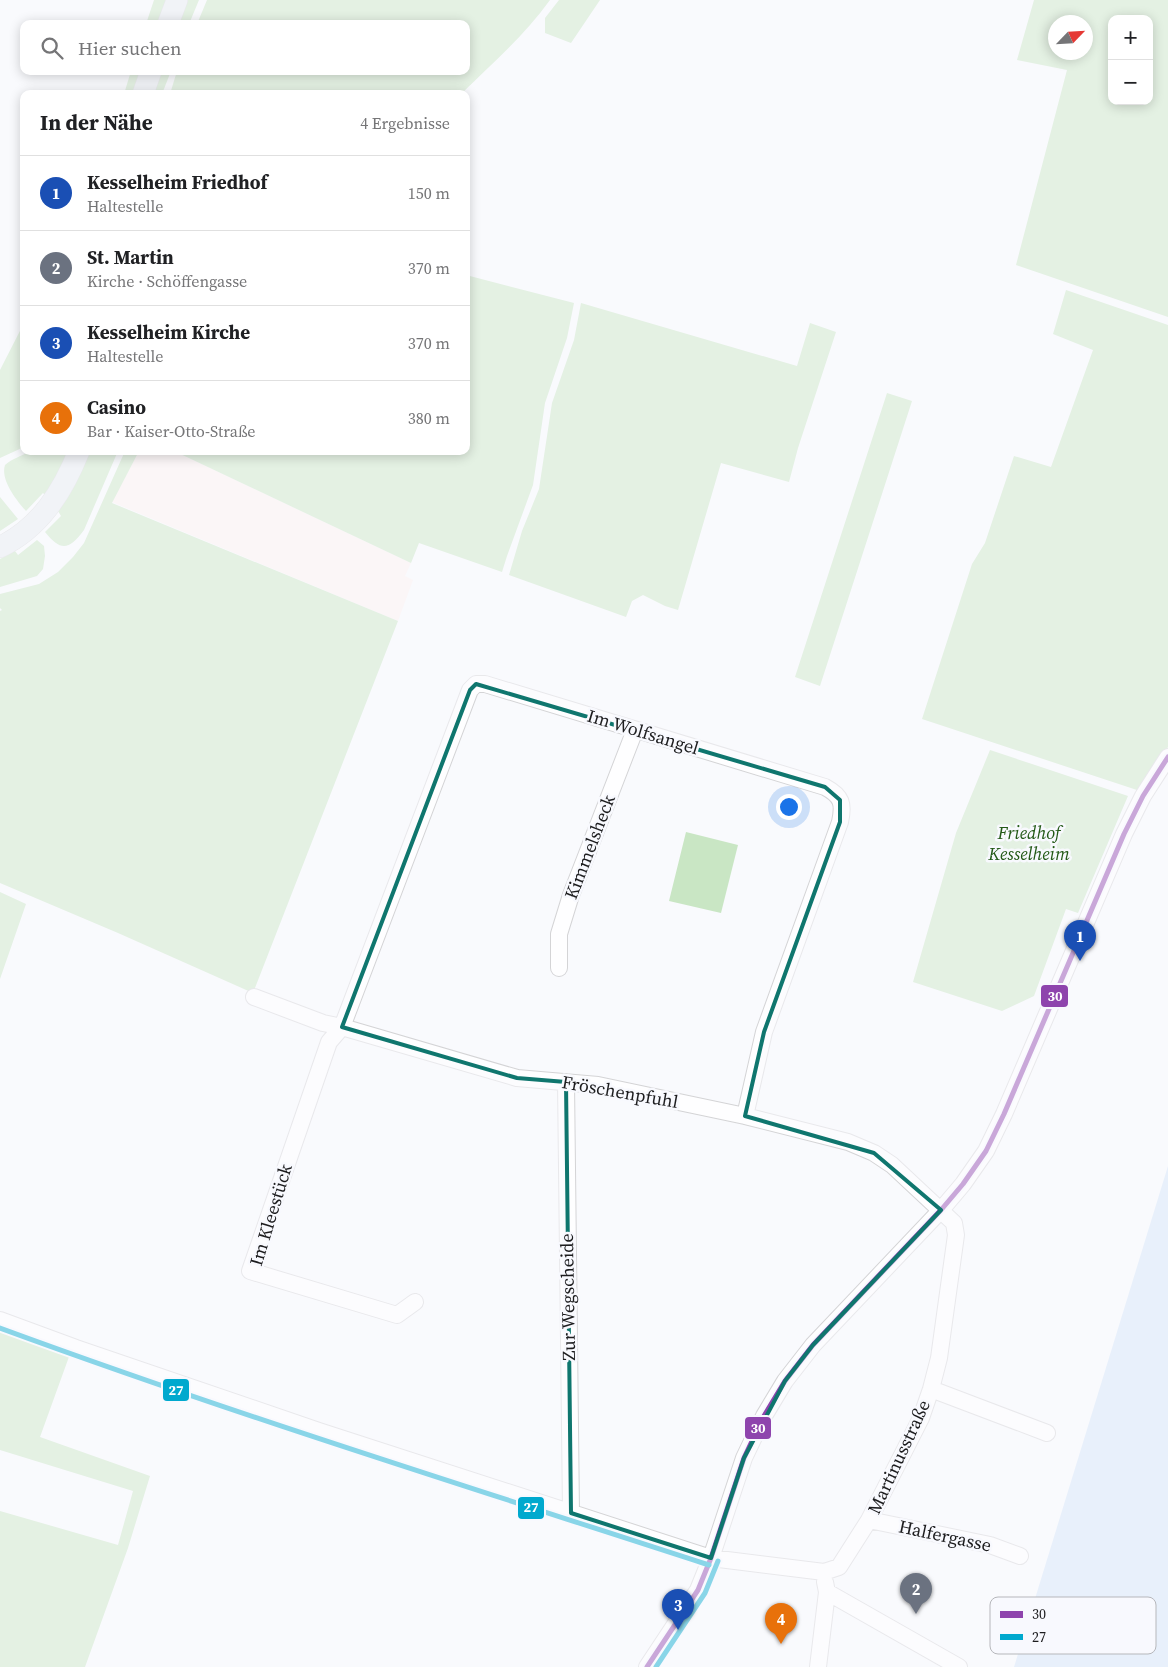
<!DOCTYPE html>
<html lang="de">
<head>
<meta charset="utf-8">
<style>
	body { margin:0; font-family:"Source Serif 4",serif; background:#f6f6f6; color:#202124 }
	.controls { position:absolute; right:15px; top:15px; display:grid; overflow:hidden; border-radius:10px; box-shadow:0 2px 12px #0003 }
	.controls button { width:45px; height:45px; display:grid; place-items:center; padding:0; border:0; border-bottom:1px solid #e0e0e0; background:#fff; color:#202124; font:25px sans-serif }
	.compass { position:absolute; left:1048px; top:15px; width:45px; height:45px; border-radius:50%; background:#fff; box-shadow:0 2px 12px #0003; rotate:65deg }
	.you { position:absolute; left:788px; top:806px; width:18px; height:18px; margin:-12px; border:4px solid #fff; border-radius:50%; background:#1a73e8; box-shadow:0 0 0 8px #1a73e833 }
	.badge { display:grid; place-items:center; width:32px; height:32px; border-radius:50%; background:#2563eb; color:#fff; font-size:16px; font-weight:700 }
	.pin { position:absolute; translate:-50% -41px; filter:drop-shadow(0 1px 2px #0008) }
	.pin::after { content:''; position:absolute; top:26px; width:18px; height:15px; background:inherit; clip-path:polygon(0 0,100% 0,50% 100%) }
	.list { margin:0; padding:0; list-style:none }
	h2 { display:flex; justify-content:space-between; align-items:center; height:65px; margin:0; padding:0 20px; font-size:21px }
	h2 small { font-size:16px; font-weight:400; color:#757577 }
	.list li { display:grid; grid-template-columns:32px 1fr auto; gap:15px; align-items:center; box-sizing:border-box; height:75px; padding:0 20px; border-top:1px solid #e0e0e0 }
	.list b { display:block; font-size:19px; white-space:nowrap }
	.list p { margin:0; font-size:16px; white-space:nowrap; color:#757577 }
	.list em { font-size:16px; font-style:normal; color:#757577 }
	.icon { flex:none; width:28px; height:28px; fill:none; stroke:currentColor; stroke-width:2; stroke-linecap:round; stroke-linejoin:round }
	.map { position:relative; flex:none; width:1168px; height:1667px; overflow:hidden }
	.search { position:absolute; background:#fff; box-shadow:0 2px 12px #0003; left:20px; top:20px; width:450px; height:55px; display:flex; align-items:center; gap:12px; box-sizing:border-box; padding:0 18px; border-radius:10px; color:#757577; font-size:19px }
	.panel { position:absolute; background:#fff; box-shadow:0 2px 12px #0003; left:20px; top:90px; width:450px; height:365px; border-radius:10px }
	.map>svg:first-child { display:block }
</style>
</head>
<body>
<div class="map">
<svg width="1168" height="1667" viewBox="0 0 1168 1667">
	<rect width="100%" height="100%" fill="#f9fafd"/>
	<path fill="#fcf1ef" d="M 139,451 L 174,451 L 411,563 L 405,576 L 413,580 L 398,621 L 112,502 Z"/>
	<path fill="#c9e6c4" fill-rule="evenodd" d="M 154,0 L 169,0 L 160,24 L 146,24 Z
		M 186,0 L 199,0 L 189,24 L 178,24 Z
		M 207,0 L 550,0 C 525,35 492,64 461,94 L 170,94 L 177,71 L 466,71 L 466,24 L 197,24 Z
		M 559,0 L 600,0 L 571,43 L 545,33 L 545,18 Z
		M 1034,0 L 1168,0 L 1168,317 L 1016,265 L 1067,70 L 1017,60 ZM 1112,19 L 1149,19 L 1149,101 L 1112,101 ZM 1056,22 L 1086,22 L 1086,52 L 1056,52 Z
		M 131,71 L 142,71 L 135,94 L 124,94 Z
		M 161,71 L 171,71 L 162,94 L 153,94 Z
		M 466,275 L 574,303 L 567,338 L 545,403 L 533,485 L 507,556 L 502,572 L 419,543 L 411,563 L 174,451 L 466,451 Z
		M 1066,290 L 1168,325 L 1168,747 L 1140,791 L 922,719 L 972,564 L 985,543 L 1014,456 L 1051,467 L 1093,350 L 1053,334 Z
		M 581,303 L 797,366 L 810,323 L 836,332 L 798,448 L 789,482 L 721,463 L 678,610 L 665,606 L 643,595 L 632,601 L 626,617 L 509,575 L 522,531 L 539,489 L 552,403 L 574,340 Z
		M 24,323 L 24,447 L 0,458 L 0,370 Z
		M 887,393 L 912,401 L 820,686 L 795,677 Z
		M 30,451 L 69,451 L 46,496 L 43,493 L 26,511 C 17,501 0,480 5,465 C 11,459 22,456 30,451 Z
		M 88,451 L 118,451 L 84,530 C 69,550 61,552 45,532 L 61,516 L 58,511 C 73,493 81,473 88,451 Z
		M 125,451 L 139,451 L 112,503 L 398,621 L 253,993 L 118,933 L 0,883 L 0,611 L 2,610 L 0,608 L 0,594 L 39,584 L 58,572 L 73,557 L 84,543 Z
		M 0,497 L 18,519 L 0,531 Z
		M 37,540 L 44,546 L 45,556 L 43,569 L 37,576 L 0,587 L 0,559 L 15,551 L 18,555 Z
		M 990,750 L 1128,796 L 1078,913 L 1066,909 L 1034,996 L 1002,1011 L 913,982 L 956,833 Z
		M 686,832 L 738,845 L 721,913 L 669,901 Z
		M 0,892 L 26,904 L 0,979 Z
		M 0,1329 L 70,1354 L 40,1437 L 150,1476 L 128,1548 L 85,1667 L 0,1667 L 0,1511 L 118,1545 L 133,1491 L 0,1450 Z"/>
	<path fill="#d3e4f8" d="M 1168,1166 L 1168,1667 L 1014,1667 Z"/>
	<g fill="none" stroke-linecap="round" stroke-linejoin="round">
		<defs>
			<path id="minor" d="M 559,968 L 559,934 L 571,895 L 635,730
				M 566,1082 L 571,1513
				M 415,1302 L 397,1315 L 250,1271 L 329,1042 L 342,1027 L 470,690 L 476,684 L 485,684 L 825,787 C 842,796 844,804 840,822 L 764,1032 L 745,1116
				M 0,1320 L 76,1348 L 319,1431 L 711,1558 L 824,1572 L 839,1567 L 869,1520 L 921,1418 L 931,1389 L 939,1358 L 956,1235 L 954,1223 L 892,1165 L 874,1153 L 848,1142 L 745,1116 L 598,1085 L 517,1078 L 342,1027 L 323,1023 L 254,997
				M 931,1389 L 1047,1433
				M 869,1520 L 990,1545 L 1020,1556
				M 827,1592 L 959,1667
				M 647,1667 L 698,1590 L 711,1558 L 744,1458 L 764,1416 L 785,1381 L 813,1345 L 941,1210 L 963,1184 L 986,1151 L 1004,1114 L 1124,834 L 1143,796 L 1168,757
				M 818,1667 L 827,1592 L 825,1582"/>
			<path id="major" d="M 168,24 L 177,0
				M 143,94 L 151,71
				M 0,547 C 40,528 63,491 79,451"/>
		</defs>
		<use href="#minor" stroke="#d4d4d6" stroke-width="18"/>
		<use href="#major" stroke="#d4d4d6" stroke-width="22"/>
		<use href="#minor" stroke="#fefeff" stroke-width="16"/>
		<use href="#major" stroke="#e6eaef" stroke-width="21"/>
		<defs>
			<path id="bus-1" d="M 647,1667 L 698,1590 L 711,1558 L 744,1458 L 764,1416 L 785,1381 L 813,1345 L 941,1210 L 963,1184 L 986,1151 L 1004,1114 L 1124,834 L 1143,796 L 1168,757"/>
			<path id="bus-2" d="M 0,1328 C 234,1414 472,1488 709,1565
				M 656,1667 L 705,1593 L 718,1561"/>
		</defs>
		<use href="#bus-1" stroke="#f8f9fe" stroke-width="9"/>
		<use href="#bus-2" stroke="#f8f9fe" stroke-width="9"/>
		<use href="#bus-1" stroke="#8e44ad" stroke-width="5"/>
		<use href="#bus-2" stroke="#00a9ce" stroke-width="5"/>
	</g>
	<path d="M0 0H1168V1667H0ZM 476,684 L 825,787 L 840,800 L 840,822 L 764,1032 L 745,1116 L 874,1153 L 941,1210 L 813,1345 L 785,1381 L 744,1458 L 711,1558 L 571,1513 L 566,1082 L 517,1078 L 342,1027 L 470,690 Z" fill="#f9fafd" fill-opacity=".55" fill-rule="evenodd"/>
	<path fill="none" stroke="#0f766e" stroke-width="4" stroke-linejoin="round" d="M 476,684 L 825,787 L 840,800 L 840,822 L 764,1032 L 745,1116 L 874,1153 L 941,1210 L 813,1345 L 785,1381 L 744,1458 L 711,1558 L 571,1513 L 566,1082 L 517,1078 L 342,1027 L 470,690 Z"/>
	<g text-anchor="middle" stroke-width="5" stroke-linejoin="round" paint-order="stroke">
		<g font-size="18" fill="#1c1c1e" stroke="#f8f9fe">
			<text transform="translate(643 732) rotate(17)" y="6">Im Wolfsangel</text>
			<text transform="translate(590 847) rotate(-69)" y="6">Kimmelsheck</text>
			<text transform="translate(620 1092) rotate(10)" y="6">Fröschenpfuhl</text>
			<text transform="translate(271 1215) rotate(-73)" y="6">Im Kleestück</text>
			<text transform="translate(568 1297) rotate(-91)" y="6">Zur Wegscheide</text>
			<text transform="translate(899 1457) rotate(-65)" y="6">Martinusstraße</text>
			<text transform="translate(945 1536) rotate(12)" y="6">Halfergasse</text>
		</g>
		<g font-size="18" font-style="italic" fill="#225916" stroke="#f8f9fe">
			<text x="1029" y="839">Friedhof<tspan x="1029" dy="21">Kesselheim</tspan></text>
		</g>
	</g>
	<rect x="990" y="1597" width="166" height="57" rx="8" fill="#f8f9fe" stroke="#b6b7bb" stroke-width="1"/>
	<rect x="1000" y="1611" width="23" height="7" fill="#8e44ad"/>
	<rect x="1000" y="1634" width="23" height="6" fill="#00a9ce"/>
	<g font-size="14" fill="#1c1c1e">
		<text x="1032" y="1619">30</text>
		<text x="1032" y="1642">27</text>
	</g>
	<g stroke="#f8f9fe" stroke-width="2">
		<rect x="1040" y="984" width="29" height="24" rx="5" fill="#8e44ad"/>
		<rect x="162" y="1378" width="28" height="24" rx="5" fill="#00a9ce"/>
		<rect x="744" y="1416" width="28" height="24" rx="5" fill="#8e44ad"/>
		<rect x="517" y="1496" width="28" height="24" rx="5" fill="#00a9ce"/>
	</g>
	<g font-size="14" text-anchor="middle" font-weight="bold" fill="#fff">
		<text x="1055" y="1001">30</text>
		<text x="176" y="1395">27</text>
		<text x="758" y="1433">30</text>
		<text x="531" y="1512">27</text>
	</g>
</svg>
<div class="controls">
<button>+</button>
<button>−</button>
</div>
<svg class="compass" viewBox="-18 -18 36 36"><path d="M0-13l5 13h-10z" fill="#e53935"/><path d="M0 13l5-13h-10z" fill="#757577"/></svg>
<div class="you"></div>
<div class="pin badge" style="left:1080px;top:961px;background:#1a4fb4">1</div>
<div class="pin badge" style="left:916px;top:1614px;background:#6b7280">2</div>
<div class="pin badge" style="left:678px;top:1630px;background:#1a4fb4">3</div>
<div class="pin badge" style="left:781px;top:1644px;background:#e8710a">4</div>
<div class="search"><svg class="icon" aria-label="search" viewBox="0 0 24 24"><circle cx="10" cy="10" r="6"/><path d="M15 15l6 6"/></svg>Hier suchen</div>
<section class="panel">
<h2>In der Nähe<small>4 Ergebnisse</small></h2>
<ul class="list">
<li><span class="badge" style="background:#1a4fb4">1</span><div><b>Kesselheim Friedhof</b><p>Haltestelle</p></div><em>150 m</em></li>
<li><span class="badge" style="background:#6b7280">2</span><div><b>St. Martin</b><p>Kirche · Schöffengasse</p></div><em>370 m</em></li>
<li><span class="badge" style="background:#1a4fb4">3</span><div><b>Kesselheim Kirche</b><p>Haltestelle</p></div><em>370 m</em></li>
<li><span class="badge" style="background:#e8710a">4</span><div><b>Casino</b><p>Bar · Kaiser-Otto-Straße</p></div><em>380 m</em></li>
</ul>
</section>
</div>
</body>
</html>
